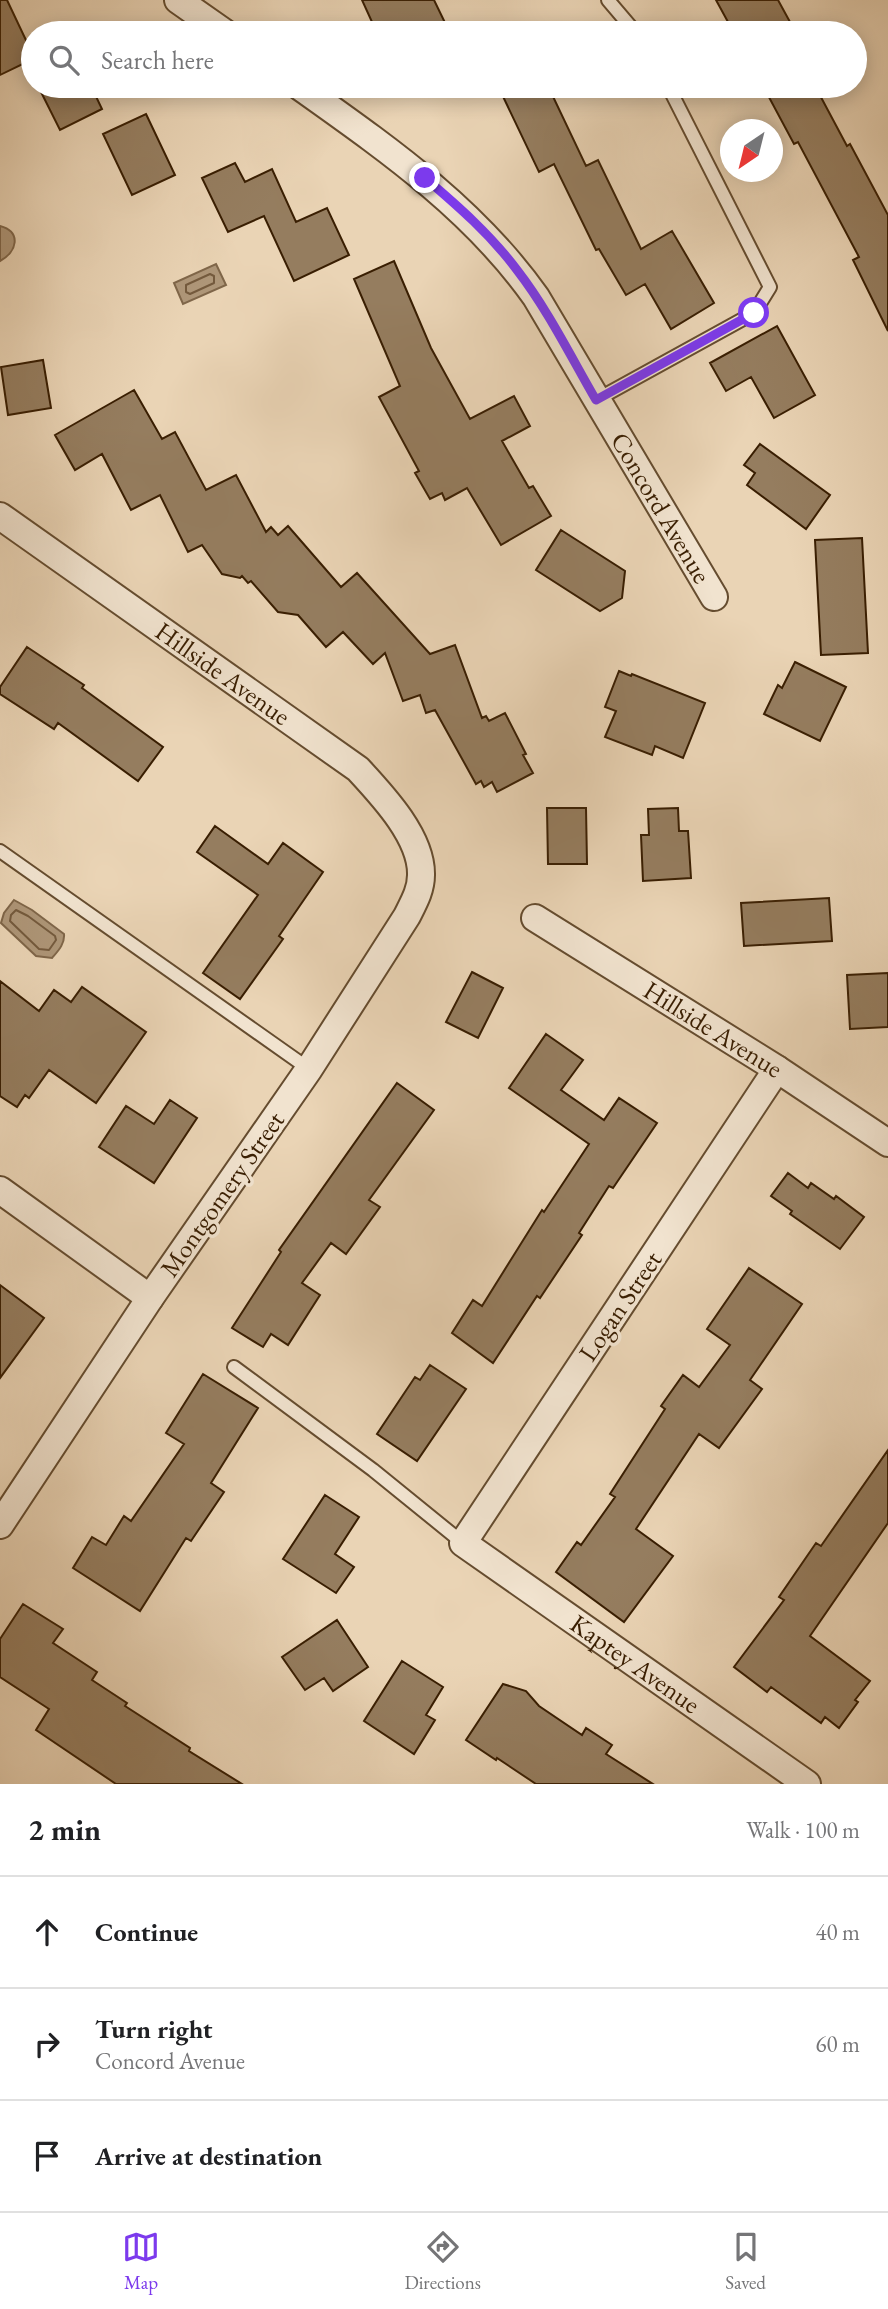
<!DOCTYPE html>
<html lang="en">
<head>
<meta charset="utf-8">
<style>
	body { margin:0; font-family:"EB Garamond",serif; background:#f6f6f6; color:#202124 }
	.compass { position:absolute; left:720px; top:119px; width:63px; height:63px; border-radius:50%; background:#fff; box-shadow:0 4px 18px #0003; rotate:215deg }
	.stop { position:absolute; width:21px; height:21px; margin:-16px; border:5px solid #7c3aed; border-radius:50%; background:#fff }
	.stop.end { background:#7c3aed; border-color:#fff; box-shadow:0 2px 7px #0008 }
	.list { margin:0; padding:0; list-style:none }
	h2 { display:flex; justify-content:space-between; align-items:center; height:91px; margin:0; padding:0 28px; font-size:30px }
	h2 small { font-size:23px; font-weight:400; color:#757577 }
	.list li { display:grid; grid-template-columns:46px 1fr auto; gap:21px; align-items:center; box-sizing:border-box; height:112px; padding:0 28px; border-top:2px solid #e0e0e0 }
	.list b { display:block; font-size:26px; white-space:nowrap }
	.list p { margin:0; font-size:23px; white-space:nowrap; color:#757577 }
	.list em { font-size:23px; font-style:normal; color:#757577 }
	.icon { flex:none; width:38px; height:38px; fill:none; stroke:currentColor; stroke-width:2; stroke-linecap:round; stroke-linejoin:round }
	.map { position:relative; flex:none; width:888px; height:1784px; overflow:hidden }
	.search { position:absolute; background:#fff; box-shadow:0 4px 18px #0003; left:21px; right:21px; top:21px; height:77px; display:flex; align-items:center; gap:18px; box-sizing:border-box; padding:0 24px; border-radius:38px; color:#757577; font-size:26px }
	.sheet { height:427px; background:#fff }
	nav { display:flex; justify-content:space-around; align-items:center; box-sizing:border-box; height:98px; border-top:2px solid #e0e0e0; background:#fff; font-size:19px; color:#757577 }
	nav a { display:grid; justify-items:center; gap:4px }
	nav .on { color:#7c3aed }
	.map>svg:first-child { display:block }
</style>
</head>
<body>
<div class="map">
<svg width="888" height="1784" viewBox="0 0 888 1784">
	<rect width="100%" height="100%" fill="#ead4b5"/>
	<filter id="stains"><feTurbulence type="fractalNoise" baseFrequency=".00286" numOctaves="4"/><feColorMatrix values="0 0 0 0 .2 0 0 0 0 .09 0 0 0 0 .02 0 0 0 .5 -.17"/></filter>
	<radialGradient id="worn" r=".72"><stop offset=".6" stop-color="#630" stop-opacity="0"/><stop offset="1" stop-color="#630" stop-opacity=".3"/></radialGradient>
	<path fill="#ae9678" stroke="#7f6649" stroke-width="2" d="M 0,226 C 22,232 17,252 0,261 Z
		M 216,264 L 226,285 L 183,304 L 174,283 Z
		M 14,900 L 32,910 L 64,934 C 65,944 58,951 52,958 L 36,956 L 1,923 L 4,913 Z"/>
	<g fill="none" stroke-linecap="round" stroke-linejoin="round">
		<path stroke="#745a3d" stroke-width="2" d="M 210,274 L 214,276 L 214,283 L 190,294 L 186,292 L 186,285 Z
			M 16,910 L 28,916 L 55,936 L 56,940 L 49,950 L 39,949 L 10,921 L 11,915 Z"/>
	</g>
	<path fill="#957d5f" stroke="#391e02" stroke-width="2" d="M 0,0 L 7,0 L 33,55 L 33,59 L 0,75 Z
		M 362,0 L 434,0 L 450,33 L 377,33 Z
		M 716,0 L 778,0 L 796,33 L 734,33 Z
		M 38,86 L 91,86 L 102,109 L 60,130 Z
		M 498,86 L 548,86 L 586,166 L 598,160 L 641,249 L 672,231 L 714,303 L 671,329 L 645,284 L 626,295 L 599,249 L 596,250 L 554,164 L 539,172 Z
		M 763,86 L 815,86 L 847,146 L 850,144 L 888,215 L 888,331 L 853,260 L 859,257 L 798,142 L 794,144 Z
		M 146,114 L 175,175 L 132,195 L 103,134 Z
		M 235,163 L 245,182 L 272,169 L 296,222 L 327,208 L 349,255 L 294,281 L 264,216 L 228,232 L 202,178 Z
		M 394,261 L 431,348 L 470,419 L 514,396 L 530,426 L 502,441 L 529,488 L 533,486 L 551,516 L 501,545 L 467,488 L 445,500 L 442,493 L 430,499 L 415,473 L 419,471 L 379,397 L 400,386 L 354,279 Z
		M 777,326 L 815,395 L 774,418 L 751,377 L 726,391 L 710,363 Z
		M 43,360 L 51,408 L 8,415 L 1,367 Z
		M 134,390 L 162,439 L 175,432 L 206,490 L 236,475 L 266,532 L 271,527 L 278,535 L 288,526 L 341,587 L 357,573 L 430,654 L 455,645 L 482,718 L 486,716 L 489,721 L 505,713 L 526,754 L 523,755 L 533,773 L 497,792 L 492,782 L 484,787 L 481,781 L 476,784 L 435,710 L 426,713 L 420,695 L 403,701 L 385,653 L 373,664 L 343,632 L 326,647 L 298,615 L 278,612 L 251,581 L 248,583 L 242,576 L 240,578 L 222,574 L 202,545 L 188,552 L 160,495 L 131,510 L 102,454 L 75,470 L 55,435 Z
		M 760,444 L 830,495 L 806,529 L 747,485 L 755,473 L 744,465 Z
		M 561,530 L 625,571 L 622,598 L 600,611 L 536,570 Z
		M 862,538 L 868,653 L 821,655 L 815,540 Z
		M 27,647 L 84,685 L 82,688 L 163,747 L 138,781 L 58,723 L 54,729 L 0,694 L 0,687 Z
		M 795,662 L 846,687 L 820,741 L 764,714 L 778,685 L 782,688 Z
		M 619,671 L 631,676 L 632,674 L 705,703 L 683,758 L 655,746 L 652,755 L 605,737 L 616,711 L 605,707 Z
		M 547,808 L 586,808 L 587,864 L 548,864 Z
		M 678,808 L 679,831 L 688,831 L 691,878 L 643,881 L 641,835 L 649,835 L 648,809 Z
		M 215,826 L 268,864 L 283,843 L 323,872 L 279,936 L 283,939 L 240,999 L 203,973 L 258,895 L 197,852 Z
		M 829,898 L 832,941 L 744,946 L 741,903 Z
		M 472,972 L 503,988 L 478,1038 L 446,1022 Z
		M 888,973 L 888,1027 L 850,1029 L 847,975 Z
		M 0,981 L 39,1011 L 54,990 L 71,1002 L 82,987 L 146,1032 L 96,1103 L 49,1070 L 29,1098 L 25,1095 L 17,1107 L 0,1096 Z
		M 546,1034 L 583,1060 L 561,1090 L 604,1120 L 619,1098 L 657,1123 L 613,1188 L 609,1186 L 579,1233 L 582,1235 L 540,1298 L 537,1296 L 493,1363 L 452,1333 L 473,1300 L 482,1306 L 542,1210 L 544,1212 L 589,1144 L 509,1088 Z
		M 397,1083 L 434,1110 L 369,1200 L 380,1207 L 346,1254 L 331,1243 L 302,1283 L 320,1295 L 288,1345 L 271,1334 L 263,1347 L 232,1328 L 281,1252 L 279,1250 Z
		M 170,1100 L 197,1118 L 154,1183 L 99,1147 L 126,1106 L 154,1124 Z
		M 788,1173 L 808,1188 L 811,1183 L 834,1199 L 836,1196 L 864,1217 L 840,1249 L 790,1214 L 792,1211 L 771,1196 Z
		M 749,1268 L 802,1304 L 750,1380 L 762,1389 L 719,1448 L 699,1434 L 636,1529 L 673,1556 L 624,1622 L 556,1572 L 577,1542 L 581,1545 L 615,1497 L 610,1494 L 665,1409 L 661,1406 L 683,1375 L 699,1387 L 730,1345 L 707,1329 Z
		M 0,1285 L 44,1318 L 0,1378 Z
		M 430,1365 L 466,1389 L 417,1461 L 377,1434 L 415,1377 L 420,1380 Z
		M 203,1374 L 258,1408 L 211,1483 L 224,1492 L 191,1541 L 186,1538 L 140,1611 L 73,1568 L 92,1537 L 106,1545 L 124,1516 L 131,1521 L 184,1444 L 166,1433 Z
		M 888,1450 L 888,1523 L 810,1636 L 870,1681 L 855,1700 L 858,1702 L 839,1728 L 825,1717 L 821,1723 L 771,1687 L 767,1692 L 734,1667 L 784,1600 L 779,1597 L 816,1543 L 821,1546 Z
		M 325,1495 L 359,1517 L 335,1554 L 354,1567 L 336,1593 L 283,1559 Z
		M 23,1604 L 63,1629 L 53,1643 L 97,1672 L 92,1680 L 127,1703 L 125,1706 L 190,1748 L 189,1751 L 242,1784 L 116,1784 L 36,1730 L 49,1709 L 0,1677 L 0,1639 Z
		M 337,1620 L 368,1667 L 333,1691 L 324,1678 L 305,1690 L 282,1657 Z
		M 402,1661 L 443,1687 L 426,1715 L 435,1720 L 414,1754 L 364,1721 Z
		M 503,1684 L 526,1691 L 539,1706 L 582,1735 L 586,1728 L 612,1745 L 606,1754 L 653,1784 L 536,1784 L 497,1758 L 496,1760 L 466,1740 Z"/>
	<g fill="none" stroke-linecap="round" stroke-linejoin="round">
		<defs>
			<path id="service" d="M 608,0 L 636,33
				M 596,400 L 754,313 L 770,287 L 668,86
				M 0,851 L 309,1069
				M 234,1367 L 373,1470 L 463,1543"/>
			<g id="minor">
				<path d="M 178,0 L 225,33"/>
				<path id="s1" d="M 299,86 C 386,148 473,208 536,297 L 714,597"/>
				<path id="s2" d="M 0,516 L 358,769 C 382,795 422,837 421,875 C 421,890 414,902 407,916 L 309,1069 L 150,1298 L 0,1525"/>
				<path id="s3" d="M 535,918 L 777,1069 L 888,1143"/>
				<path id="s4" d="M 777,1069 L 463,1543 L 807,1784"/>
				<path d="M 0,1190 L 150,1298"/>
			</g>
		</defs>
		<use href="#service" stroke="#654c2f" stroke-width="16"/>
		<use href="#minor" stroke="#654c2f" stroke-width="30"/>
		<use href="#service" stroke="#f1e3cf" stroke-width="12"/>
		<use href="#minor" stroke="#f1e3cf" stroke-width="26"/>
	</g>
	<g fill="none" stroke-linecap="round" stroke-linejoin="round">
		<path stroke="#7c3aed" stroke-width="9" d="M 425,178 C 458,206 491,235 517,270 C 548,310 571,357 596,400 L 754,313"/>
	</g>
	<g text-anchor="middle" stroke-width="7" stroke-linejoin="round" paint-order="stroke">
		<g font-size="26" fill="#391e02" stroke="#f1e3cf">
			<text dy="9" stroke="none"><textPath href="#s1" startOffset="564">Concord Avenue</textPath></text>
			<text dy="9" stroke="none"><textPath href="#s2" startOffset="273">Hillside Avenue</textPath></text>
			<text dy="9" stroke="none"><textPath href="#s3" startOffset="210">Hillside Avenue</textPath></text>
			<text transform="translate(222 1194) rotate(-55)" y="9">Montgomery Street</text>
			<text transform="translate(620 1306) rotate(-56)" y="9">Logan Street</text>
			<text dy="9" stroke="none"><textPath href="#s4" startOffset="779">Kaptey Avenue</textPath></text>
		</g>
	</g>
	<rect width="100%" height="100%" filter="url(#stains)"/>
	<rect width="100%" height="100%" fill="url(#worn)"/>
</svg>
<svg class="compass" viewBox="-18 -18 36 36"><path d="M0-13l5 13h-10z" fill="#e53935"/><path d="M0 13l5-13h-10z" fill="#757577"/></svg>
<div class="stop" style="left:754px;top:313px"></div>
<div class="stop end" style="left:425px;top:178px"></div>
<div class="search"><svg class="icon" aria-label="search" viewBox="0 0 24 24"><circle cx="10" cy="10" r="6"/><path d="M15 15l6 6"/></svg>Search here</div>
</div>
<section class="sheet">
<h2>2 min<small>Walk · 100 m</small></h2>
<ul class="list">
<li><svg class="icon" aria-label="ahead" viewBox="0 0 24 24"><path d="M12 20V5M6 11l6-6 6 6"/></svg><div><b>Continue</b></div><em>40 m</em></li>
<li><svg class="icon" aria-label="right" viewBox="0 0 24 24"><path d="M7 20v-9h11M14 6l5 5-5 5"/></svg><div><b>Turn right</b><p>Concord Avenue</p></div><em>60 m</em></li>
<li><svg class="icon" aria-label="arrive" viewBox="0 0 24 24"><path d="M6 21V4h12l-3 4 3 4H6"/></svg><div><b>Arrive at destination</b></div></li>
</ul>
</section>
<nav>
<a class="on"><svg class="icon" aria-label="map" viewBox="0 0 24 24"><path d="M3 6l6-2 6 2 6-2v14l-6 2-6-2-6 2zM9 4v14M15 6v14"/></svg>Map</a>
<a><svg class="icon" aria-label="directions" viewBox="0 0 24 24"><path d="M12 3l9 9-9 9-9-9zM9 14v-3h6M13 9l2 2-2 2"/></svg>Directions</a>
<a><svg class="icon" aria-label="saved" viewBox="0 0 24 24"><path d="M7 4h10v16l-5-4-5 4z"/></svg>Saved</a>
</nav>
</body>
</html>
